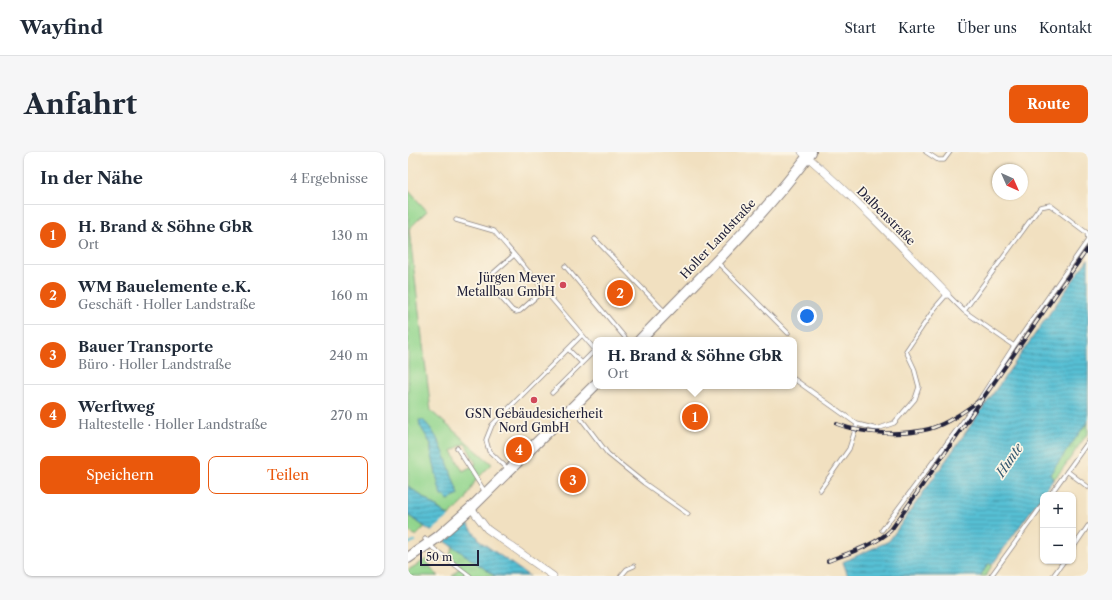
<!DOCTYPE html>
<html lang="de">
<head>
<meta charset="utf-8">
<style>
	body { margin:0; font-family:"Libre Caslon Text",serif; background:#f6f6f7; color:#1f2937 }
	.controls { position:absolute; right:12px; bottom:12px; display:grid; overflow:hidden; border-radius:8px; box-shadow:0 1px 3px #0004 }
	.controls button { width:36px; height:36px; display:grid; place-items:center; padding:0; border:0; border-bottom:1px solid #e0e1e3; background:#fff; color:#1f2937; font:20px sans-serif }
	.compass { position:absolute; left:584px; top:12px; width:36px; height:36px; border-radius:50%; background:#fff; box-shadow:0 1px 3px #0004; rotate:135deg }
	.scale { position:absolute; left:12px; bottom:10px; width:59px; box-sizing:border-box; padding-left:4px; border:2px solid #22223b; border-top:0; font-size:11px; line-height:14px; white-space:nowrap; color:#22223b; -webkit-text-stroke:3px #fcf5e5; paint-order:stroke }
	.you { position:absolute; left:399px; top:164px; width:14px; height:14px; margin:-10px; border:3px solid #fff; border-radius:50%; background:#1a73e8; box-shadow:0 0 0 6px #1a73e833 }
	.badge { display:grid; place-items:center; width:26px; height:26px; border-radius:50%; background:#ea580c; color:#fff; font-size:13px; font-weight:700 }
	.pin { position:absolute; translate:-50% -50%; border:2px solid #fff; box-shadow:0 1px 4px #0006 }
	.popup { position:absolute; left:185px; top:185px; width:204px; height:52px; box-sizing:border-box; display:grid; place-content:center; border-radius:8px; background:#fff; filter:drop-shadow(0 1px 3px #0005); font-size:13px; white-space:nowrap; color:#747a83 }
	.popup b { font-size:15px; color:#1f2937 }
	.popup::after { content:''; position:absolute; left:50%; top:100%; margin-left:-8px; border:8px solid transparent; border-top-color:#fff }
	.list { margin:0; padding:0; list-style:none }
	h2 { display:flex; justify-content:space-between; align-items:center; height:52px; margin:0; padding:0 16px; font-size:17px }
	h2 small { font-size:13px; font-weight:400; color:#747a83 }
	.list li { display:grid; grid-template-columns:26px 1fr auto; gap:12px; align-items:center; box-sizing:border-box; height:60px; padding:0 16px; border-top:1px solid #e0e1e3 }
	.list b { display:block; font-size:15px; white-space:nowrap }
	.list p { margin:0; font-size:13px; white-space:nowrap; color:#747a83 }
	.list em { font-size:13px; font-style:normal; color:#747a83 }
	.actions { display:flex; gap:8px; padding:12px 16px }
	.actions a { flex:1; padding:9px 0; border:1px solid #ea580c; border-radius:8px; text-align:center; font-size:14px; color:#ea580c }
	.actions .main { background:#ea580c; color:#fff }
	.map { position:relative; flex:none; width:680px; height:424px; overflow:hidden; border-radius:8px }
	header { display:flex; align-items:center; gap:24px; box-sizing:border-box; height:56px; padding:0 20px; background:#fff; border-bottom:1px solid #e0e1e3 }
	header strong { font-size:19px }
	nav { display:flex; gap:22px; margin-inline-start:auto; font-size:14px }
	.intro { display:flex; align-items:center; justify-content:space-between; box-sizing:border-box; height:96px; padding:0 24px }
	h1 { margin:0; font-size:28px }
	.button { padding:10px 18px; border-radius:8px; background:#ea580c; color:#fff; font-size:14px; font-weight:700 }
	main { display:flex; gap:24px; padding:0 24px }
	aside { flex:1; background:#fff; border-radius:8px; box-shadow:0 1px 3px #0004 }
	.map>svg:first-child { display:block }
</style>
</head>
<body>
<header>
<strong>Wayfind</strong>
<nav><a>Start</a><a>Karte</a><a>Über uns</a><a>Kontakt</a></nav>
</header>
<div class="intro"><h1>Anfahrt</h1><a class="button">Route</a></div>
<main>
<aside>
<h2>In der Nähe<small>4 Ergebnisse</small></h2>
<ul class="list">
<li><span class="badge">1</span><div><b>H. Brand &amp; Söhne GbR</b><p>Ort</p></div><em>130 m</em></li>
<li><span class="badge">2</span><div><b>WM Bauelemente e.K.</b><p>Geschäft · Holler Landstraße</p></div><em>160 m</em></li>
<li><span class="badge">3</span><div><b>Bauer Transporte</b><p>Büro · Holler Landstraße</p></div><em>240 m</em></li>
<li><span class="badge">4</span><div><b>Werftweg</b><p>Haltestelle · Holler Landstraße</p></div><em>270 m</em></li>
</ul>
<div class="actions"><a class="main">Speichern</a><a>Teilen</a></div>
</aside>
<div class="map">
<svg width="680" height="424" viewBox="0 0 680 424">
	<defs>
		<pattern id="grass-tufts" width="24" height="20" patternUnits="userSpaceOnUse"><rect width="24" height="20" fill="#92d58d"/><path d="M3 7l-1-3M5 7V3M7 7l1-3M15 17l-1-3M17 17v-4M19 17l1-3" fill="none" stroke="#7eb77b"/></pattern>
		<pattern id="water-rules" width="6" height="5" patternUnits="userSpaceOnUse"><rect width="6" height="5" fill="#57bfd4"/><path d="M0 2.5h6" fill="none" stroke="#489bad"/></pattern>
	</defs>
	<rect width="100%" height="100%" fill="#fcf5e5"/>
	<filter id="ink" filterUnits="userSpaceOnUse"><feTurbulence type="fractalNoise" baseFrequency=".025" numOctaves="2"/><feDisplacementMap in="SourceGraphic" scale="8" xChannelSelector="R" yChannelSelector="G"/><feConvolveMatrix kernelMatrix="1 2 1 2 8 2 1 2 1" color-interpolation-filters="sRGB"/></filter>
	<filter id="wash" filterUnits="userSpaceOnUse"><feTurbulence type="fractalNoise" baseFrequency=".012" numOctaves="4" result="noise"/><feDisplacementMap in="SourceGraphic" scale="16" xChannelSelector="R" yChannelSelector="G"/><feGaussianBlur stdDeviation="0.9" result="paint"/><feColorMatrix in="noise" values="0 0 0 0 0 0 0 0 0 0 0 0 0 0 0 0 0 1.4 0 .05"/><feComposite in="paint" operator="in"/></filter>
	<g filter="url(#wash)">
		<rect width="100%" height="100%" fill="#f1e0c0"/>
		<path fill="url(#grass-tufts)" stroke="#5a7c64" d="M 680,269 L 680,281 L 653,319 L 645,328 L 641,322 Z
			M 0,363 L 17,375 L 8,384 L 0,379 Z
			M 45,394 L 87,424 L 44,424 L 53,414 L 45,408 L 42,402 Z
			M 19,407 L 24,418 L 31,424 L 0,424 L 0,418 Z
			M 581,411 L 584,413 L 578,424 L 572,424 Z"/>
		<path fill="#92d58d" stroke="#5a7c64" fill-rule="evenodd" d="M 0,38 L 19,59 L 1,77 L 23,259 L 84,312 L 67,329 L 57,349 L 41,364 L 0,334 ZM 19,286 L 31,290 L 51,343 L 40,348 L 23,299 L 23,292 ZM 57,291 L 68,312 L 55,319 L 44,299 Z"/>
		<path fill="url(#water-rules)" stroke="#3c7088" d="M 680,107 L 680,269 L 642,322 L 645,328 L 584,413 L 581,411 L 572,424 L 440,424 L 435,410 L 481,389 Z
			M 11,268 L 15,268 C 35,287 41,318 51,343 L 40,348 L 37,344 L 33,344 L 23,299 L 23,292 L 12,274 Z
			M 0,334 L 55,375 L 59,371 L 73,390 L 121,424 L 87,424 L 0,363 Z"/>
		<path fill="#f1e0c0" d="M 43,363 L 56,373 L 36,390 L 23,380 Z"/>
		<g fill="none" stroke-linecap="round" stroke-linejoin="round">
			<path stroke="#57bfd4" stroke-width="2.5" d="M 0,392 L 6,389"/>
		</g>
	</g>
	<g filter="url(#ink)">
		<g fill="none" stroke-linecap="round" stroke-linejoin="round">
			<defs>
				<path id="lane" d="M 518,0 L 530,8 L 536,8 L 542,0
					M 48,68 L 86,79 L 188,199
					M 187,87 L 257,160
					M 106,103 L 82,124 L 79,128 L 80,131 L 104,158 L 108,160 L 112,159 L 136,138
					M 309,110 L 380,181
					M 157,114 L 219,188
					M 160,197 L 174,211
					M 386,227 L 449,272 L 469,277 L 486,271 L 507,247 L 511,235 L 506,216 L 498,199 L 527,156 L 539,142 L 556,159 L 606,194
					M 144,241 L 187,198
					M 165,256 L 200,302 L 236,331 L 280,362
					M 49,296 L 77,340
					M 100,317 L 81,299 L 78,288 L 84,273 L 174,183
					M 659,319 L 680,335
					M 412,338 L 441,297 L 449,272
					M 642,343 L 680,290
					M 474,378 L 571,248 L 606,194 L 680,88 L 679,81 L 642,53 L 632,55 L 556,159
					M 17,387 L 26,397 L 62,424
					M 665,396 L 680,374
					M 213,424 L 219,417 L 226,414
					M 583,424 L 635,352
					M 645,424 L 656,409"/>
				<path id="street" d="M 394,0 C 445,44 492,93 539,142
					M 63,356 L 79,377 L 145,424"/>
				<path id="secondary" d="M 232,188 C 291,127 352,68 403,0
					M 0,406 L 30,385 L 63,356 L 188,232"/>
			</defs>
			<use href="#lane" stroke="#8a817e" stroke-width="5"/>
			<use href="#street" stroke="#8a817e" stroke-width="8"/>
			<use href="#secondary" stroke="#8a817e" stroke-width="12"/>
			<use href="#lane" stroke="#fff" stroke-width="3.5"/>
			<use href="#street" stroke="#fff" stroke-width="7"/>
			<use href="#secondary" stroke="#fff" stroke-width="10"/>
			<defs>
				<path id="rail" d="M 429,272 C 455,282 494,284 521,277 C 539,272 557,259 572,248
					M 420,409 C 440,401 468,393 483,378 L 680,96"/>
			</defs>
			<use href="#rail" stroke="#22223b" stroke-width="4"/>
			<use href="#rail" stroke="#fcf5e5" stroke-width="2.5" stroke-dasharray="8" stroke-linecap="butt"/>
		</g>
	</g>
	<g fill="#d1495b" stroke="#fcf5e5" stroke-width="1.5">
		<circle cx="155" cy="133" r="4"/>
		<circle cx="126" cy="248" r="4"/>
	</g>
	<g text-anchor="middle" stroke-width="3.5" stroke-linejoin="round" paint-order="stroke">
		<g font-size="12" fill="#22223b" stroke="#fcf5e5">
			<text transform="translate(478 64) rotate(45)" y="4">Dalbenstraße</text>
			<text transform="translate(310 87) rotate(-47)" y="4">Holler Landstraße</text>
		</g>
		<g font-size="12" fill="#22223b" stroke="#fcf5e5" text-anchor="end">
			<text x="147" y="130">Jürgen Meyer<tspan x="147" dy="14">Metallbau GmbH</tspan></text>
			<text x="126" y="266" text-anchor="middle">GSN Gebäudesicherheit<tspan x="126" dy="14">Nord GmbH</tspan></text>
		</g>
		<g font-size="13" font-style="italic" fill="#355971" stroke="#fcf5e5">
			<text transform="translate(601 308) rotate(-56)" y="5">Hunte</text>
		</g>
	</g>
</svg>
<div class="controls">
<button>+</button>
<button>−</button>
</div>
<svg class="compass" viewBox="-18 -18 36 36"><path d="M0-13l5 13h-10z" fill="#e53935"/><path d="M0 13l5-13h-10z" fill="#747a83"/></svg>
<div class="scale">50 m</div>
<div class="you"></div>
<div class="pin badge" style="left:287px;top:265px">1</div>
<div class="popup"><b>H. Brand &amp; Söhne GbR</b>Ort</div>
<div class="pin badge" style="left:212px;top:141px">2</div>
<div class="pin badge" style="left:165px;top:328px">3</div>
<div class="pin badge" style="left:111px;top:298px">4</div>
</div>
</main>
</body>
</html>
